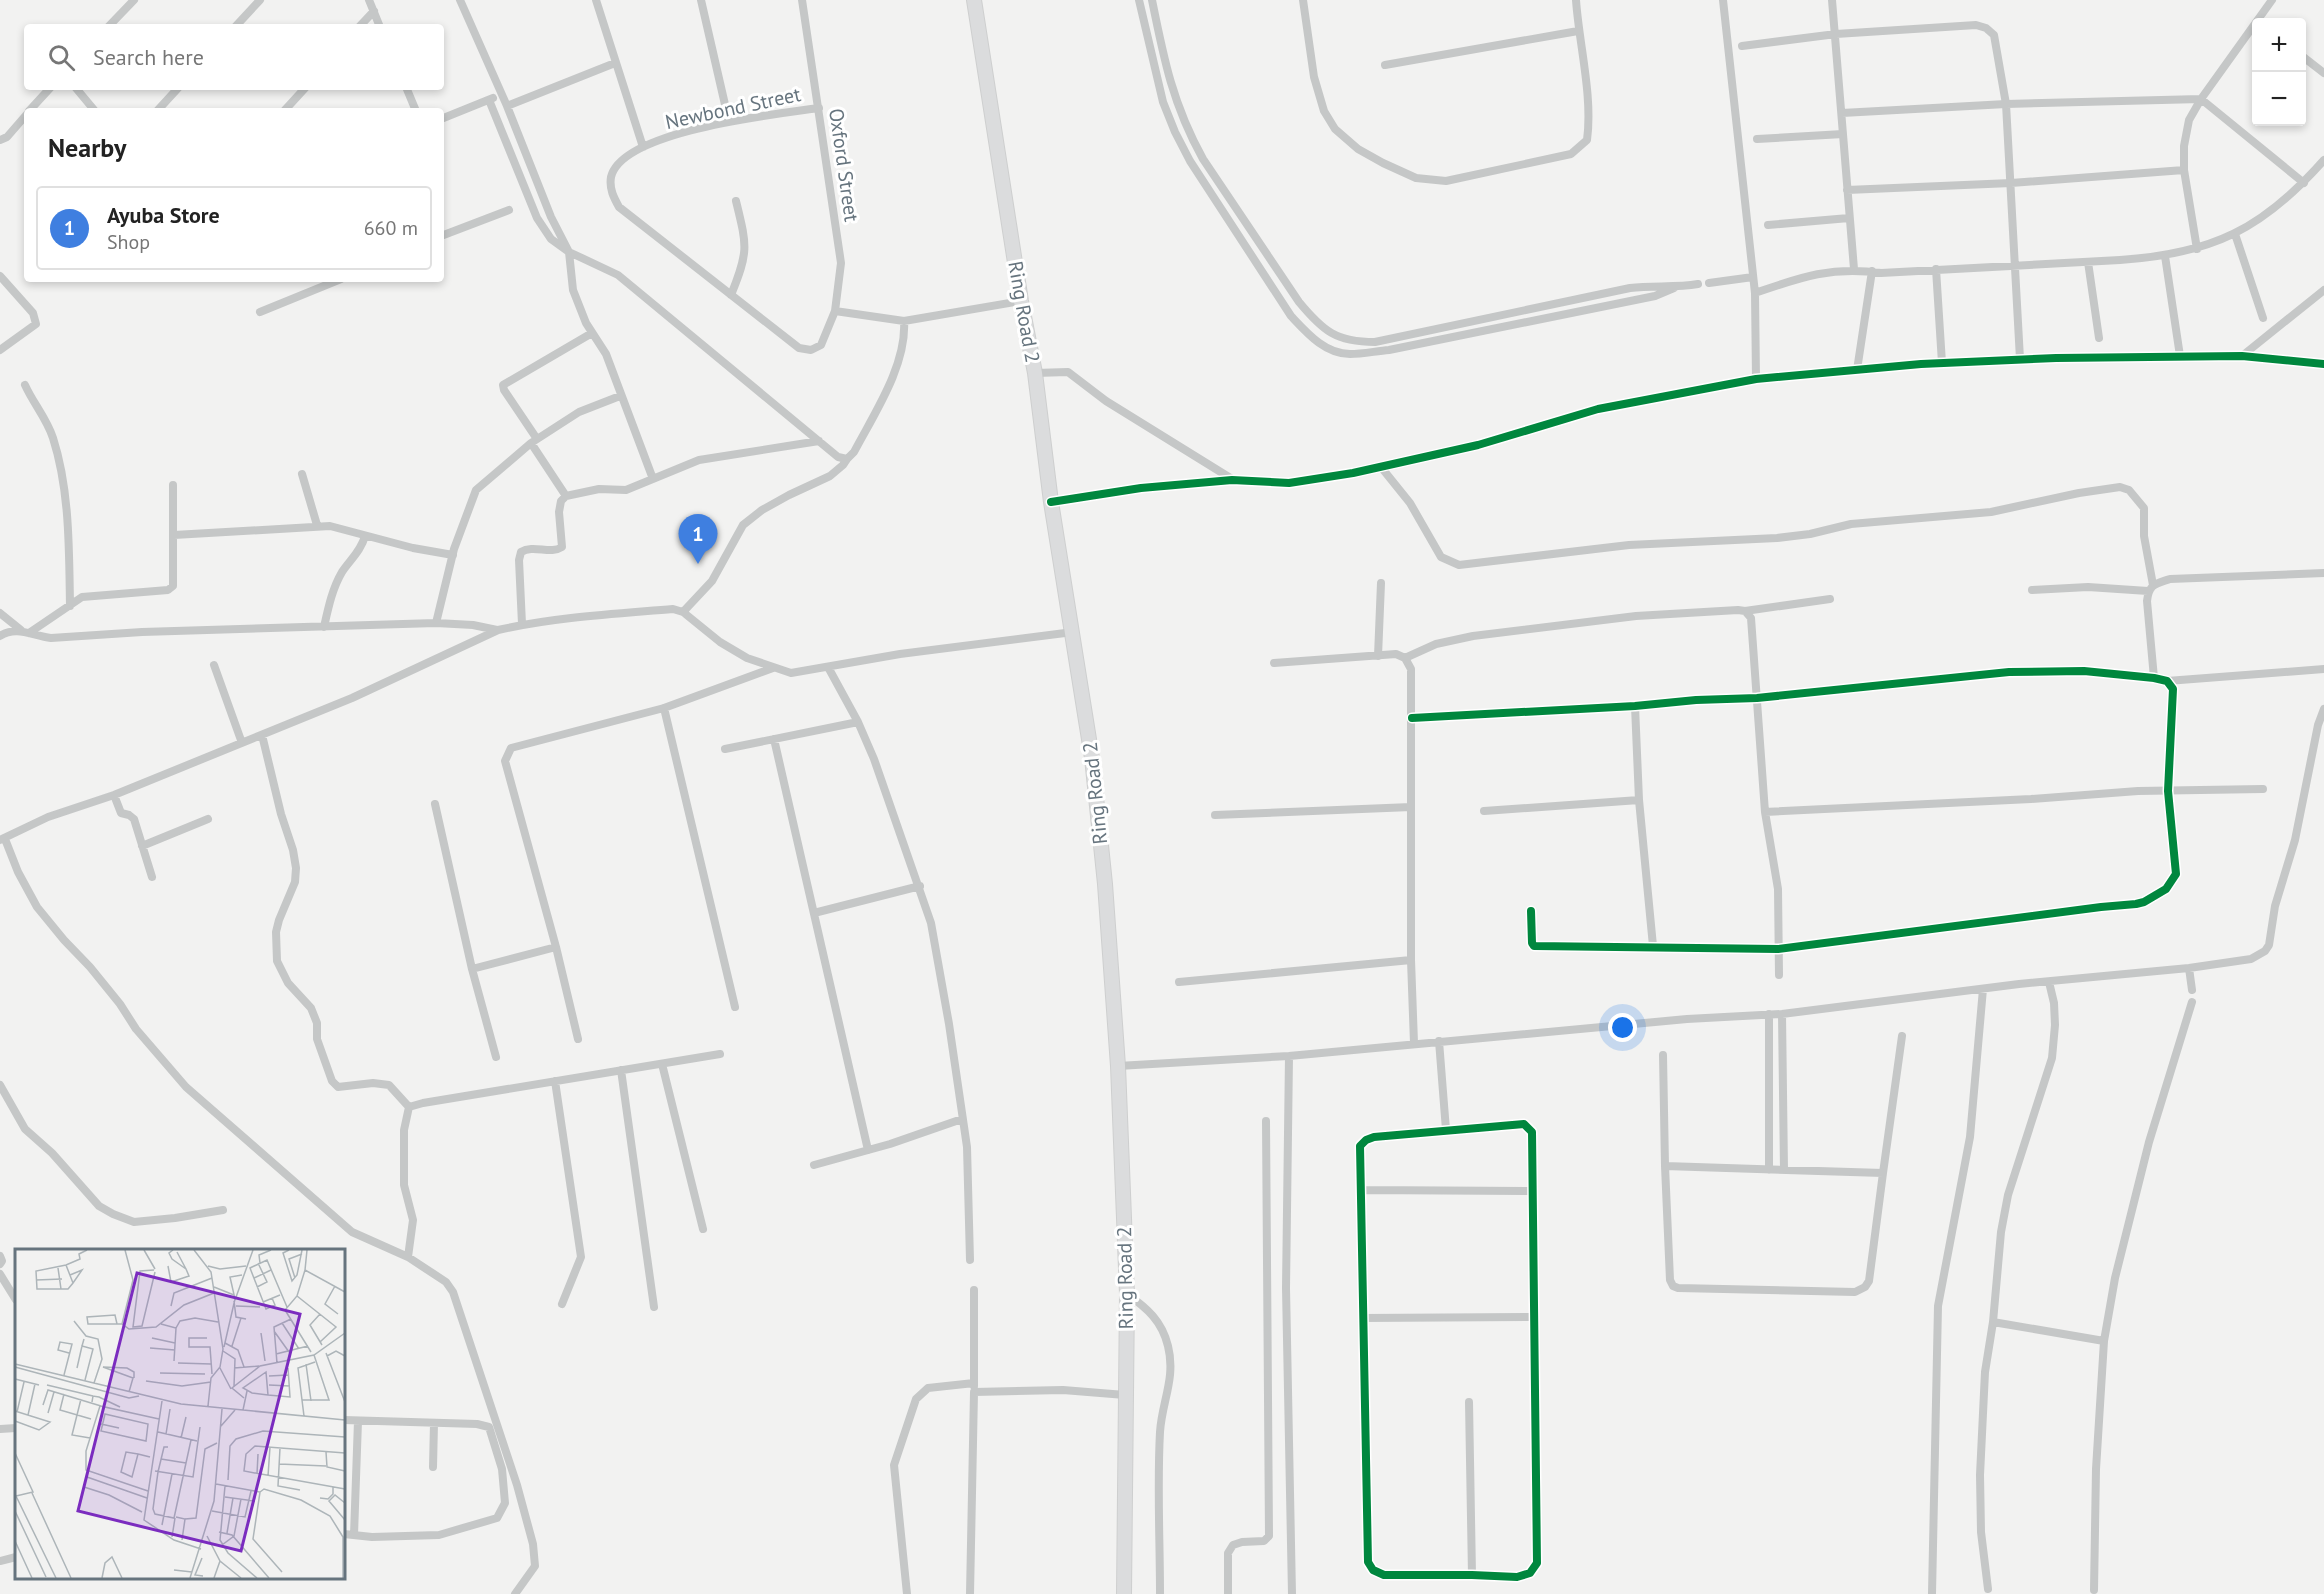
<!DOCTYPE html>
<html lang="en">
<head>
<meta charset="utf-8">
<style>
	body { margin:0; font-family:"PT Sans",sans-serif; background:#f6f6f6; color:#222 }
	.controls { position:absolute; right:18px; top:18px; display:grid; overflow:hidden; border-radius:6px; box-shadow:0 3px 9px #0003 }
	.controls button { width:54px; height:54px; display:grid; place-items:center; padding:0; border:0; border-bottom:2px solid #e0e0e0; background:#fff; color:#222; font:30px sans-serif }
	.you { position:absolute; left:1623px; top:1028px; width:21px; height:21px; margin:-15px; border:4px solid #fff; border-radius:50%; background:#1a73e8; box-shadow:0 0 0 9px #1a73e833 }
	.badge { display:grid; place-items:center; width:39px; height:39px; border-radius:50%; background:#111827; color:#fff; font-size:20px; font-weight:700 }
	.pin { position:absolute; translate:-50% -50px; filter:drop-shadow(0 2px 3px #0008) }
	.pin::after { content:''; position:absolute; top:32px; width:21px; height:18px; background:inherit; clip-path:polygon(0 0,100% 0,50% 100%) }
	.list { margin:0; padding:0; list-style:none }
	h2 { display:flex; justify-content:space-between; align-items:center; height:78px; margin:0; padding:0 24px; font-size:26px }
	h2 small { font-size:20px; font-weight:400; color:#767676 }
	.list li { display:grid; grid-template-columns:39px 1fr auto; gap:18px; align-items:center; box-sizing:border-box; height:84px; margin:0 12px 12px; padding:0 12px; border:2px solid #e0e0e0; border-radius:6px }
	.list b { display:block; font-size:22px; white-space:nowrap }
	.list p { margin:0; font-size:20px; white-space:nowrap; color:#767676 }
	.list em { font-size:20px; font-style:normal; color:#767676 }
	.icon { flex:none; width:33px; height:33px; fill:none; stroke:currentColor; stroke-width:2; stroke-linecap:round; stroke-linejoin:round }
	.map { position:relative; flex:none; width:2324px; height:1594px; overflow:hidden }
	.search { position:absolute; background:#fff; box-shadow:0 3px 9px #0003; left:24px; top:24px; width:420px; height:66px; display:flex; align-items:center; gap:15px; box-sizing:border-box; padding:0 21px; border-radius:6px; color:#767676; font-size:22px }
	.panel { position:absolute; background:#fff; box-shadow:0 3px 9px #0003; left:24px; top:108px; width:420px; height:174px; border-radius:6px }
	.map>svg:first-child { display:block }
</style>
</head>
<body>
<div class="map">
<svg width="2324" height="1594" viewBox="0 0 2324 1594">
	<rect width="100%" height="100%" fill="#f2f2f1"/>
	<g fill="none" stroke-linecap="round" stroke-linejoin="round">
		<defs>
			<path id="primary" d="M 974,0 L 1021,301 L 1035,373 L 1051,502 L 1092,758 L 1105,884 L 1118,1066 L 1127,1294 L 1124,1594"/>
		</defs>
		<use href="#primary" stroke="#cecfcf" stroke-width="16"/>
		<path stroke="#c5c7c7" stroke-width="8" d="M 369,0 L 380,27
			M 460,0 L 507,106 L 551,217 L 569,252 L 618,275 L 838,457 L 847,459 L 854,452 C 874,414 907,365 904,321
			M 596,0 L 643,147
			M 701,0 L 729,122
			M 802,0 L 841,263 L 835,311 L 821,345 L 811,350 L 799,348 L 619,207 C 614,198 609,189 611,177 C 622,130 778,114 819,108
			M 1139,0 L 1163,102 L 1175,132 L 1190,161 L 1291,316 C 1307,333 1325,354 1350,354 C 1363,354 1376,351 1389,350 L 1655,296 L 1674,288
			M 1152,0 C 1164,60 1173,105 1203,159 L 1299,302 C 1323,331 1336,342 1375,342 L 1630,288 C 1653,285 1675,288 1698,284
			M 1303,0 L 1314,77 L 1324,111 L 1335,129 L 1358,149 L 1383,163 L 1416,178 L 1446,181 L 1571,154 L 1587,140 C 1593,96 1579,44 1576,0
			M 1723,0 L 1755,293 L 1756,379
			M 1832,0 L 1854,269
			M 108,27 L 134,0
			M 235,27 L 260,0
			M 359,27 L 374,11
			M 1742,46 L 1836,34 L 1976,25 L 1986,28 L 1994,35 L 2006,104 L 2020,359
			M 2302,56 L 2324,73
			M 1385,65 L 1578,31
			M 75,87 L 95,111
			M 406,87 L 416,111
			M 489,100 L 537,218 L 551,239 L 569,252 L 573,290 L 586,323 L 606,354 L 653,479
			M 507,106 L 615,63
			M 29,111 L 51,87
			M 157,111 L 179,87
			M 284,111 L 306,87
			M 1842,113 L 2006,104 L 2201,99 L 2304,183
			M 441,119 L 493,98
			M 1757,139 L 1843,134
			M 0,140 L 7,137 L 27,114
			M 1847,190 L 2011,183 L 2184,170
			M 1768,225 L 1849,218
			M 2235,234 L 2263,318
			M 441,236 L 509,210
			M 2197,249 L 2184,170 L 2184,146 L 2189,120 L 2201,99 L 2272,0
			M 2165,256 L 2180,356
			M 2088,262 L 2099,338
			M 1936,269 L 1942,363
			M 0,276 L 33,313 L 36,324 L 0,350
			M 1709,283 L 1753,277
			M 1755,293 C 1801,277 1832,266 1881,273 L 2120,260 C 2212,254 2263,229 2324,160
			M 731,295 C 749,251 747,246 736,201
			M 835,311 L 904,321 L 1021,301
			M 260,312 L 341,279
			M 2242,356 L 2324,290
			M 1857,370 L 1872,271
			M 1035,373 L 1068,372 L 1106,401 L 1232,479
			M 25,385 C 33,403 47,419 53,438 C 70,491 69,551 70,606
			M 537,439 L 504,390 L 503,385 L 592,333
			M 531,443 L 566,496
			M 1381,467 L 1410,503 L 1441,557 L 1459,565 L 1629,545 L 1777,538 L 1810,534 L 1851,524 L 1991,512 L 2079,493 L 2120,487 L 2129,490 L 2144,508 L 2144,536 L 2153,585
			M 302,474 L 317,525
			M 1051,502 L 1141,488 L 1232,480 L 1289,483 L 1353,473 L 1478,445 L 1598,409 L 1756,379 L 1921,364 L 2056,358 L 2242,356 L 2324,364
			M 174,535 L 330,526 L 413,548 L 453,555
			M 2032,590 L 2088,587 L 2148,591
			M 1745,611 L 1830,599
			M 683,612 L 712,581 L 743,525 L 762,510 L 789,495 L 830,476 L 843,465 L 847,459
			M 0,613 L 21,630
			M 436,623 L 454,549 L 476,490 L 531,443 L 579,412 L 620,396
			M 522,624 L 519,560 L 521,552 C 534,544 550,555 562,547 L 559,512 L 561,501 L 566,496 L 599,489 L 626,490 L 699,460 L 819,441
			M 324,627 C 328,609 332,589 342,572 C 350,560 361,551 365,536
			M 29,633 L 82,597 L 168,590 L 173,586 L 173,485
			M 0,636 C 17,625 32,636 51,638 L 142,632 L 436,623 L 473,625 L 497,630
			M 1378,656 L 1381,583
			M 1405,658 L 1436,644 L 1473,636 L 1636,616 L 1738,610 L 1745,611 L 1751,618 L 1765,812 L 1778,889 L 1779,975
			M 1274,663 L 1396,654 L 1405,658 L 1411,669 L 1411,960 L 1414,1043
			M 214,665 L 242,743
			M 828,667 L 858,722 L 874,759 L 931,923 L 949,1024 L 967,1147 L 970,1260
			M 2154,678 L 2147,601 C 2149,584 2155,584 2170,579 L 2324,573
			M 2167,681 L 2324,669
			M 1635,706 L 1639,800 L 1653,946
			M 664,708 L 735,1007
			M 1412,718 L 1635,706 L 1696,700 L 1757,698 L 2009,672 L 2084,671 L 2154,678 L 2167,681 L 2173,689 L 2168,791 L 2176,874 L 2166,889 L 2144,902 L 2136,904 L 2101,907 L 1778,949 L 1534,946 L 1532,943 L 1531,911
			M 262,735 L 281,814 L 293,850 L 296,868 L 295,882 L 279,920 L 276,932 L 277,961 L 288,983 L 311,1008 L 317,1023 L 317,1039 L 332,1081 L 338,1087 L 373,1083 L 389,1085 L 409,1107
			M 774,739 L 868,1150
			M 725,749 L 858,722
			M 114,795 L 121,813 L 129,815 L 134,819 L 152,877
			M 435,804 L 472,969 L 556,947 L 505,761 L 511,748 L 664,708 L 773,668
			M 1484,811 L 1639,800
			M 1765,812 L 2031,799 L 2138,791 L 2263,789
			M 1215,815 L 1411,807
			M 5,839 L 18,872 L 37,907 L 64,940 L 90,967 L 120,1004 L 136,1029 L 186,1087 L 352,1232 L 408,1257 L 446,1282 L 453,1292 L 517,1485 L 533,1544 L 535,1566 L 515,1594
			M 0,840 L 48,817 L 114,795 L 352,698 L 498,630 C 556,617 614,614 673,609 L 683,612 L 720,642 L 747,658 L 791,673 L 900,654 L 1073,632
			M 142,846 L 208,819
			M 814,913 L 920,886
			M 556,947 L 578,1039
			M 2189,968 L 2192,990
			M 472,969 L 496,1057
			M 1179,982 L 1411,960
			M 1769,1014 L 1769,1170
			M 1782,1014 L 1784,1170
			M 1439,1041 L 1446,1130
			M 1663,1055 L 1665,1166 L 1670,1280 L 1673,1286 L 1678,1288 L 1855,1292 L 1865,1287 L 1869,1281 L 1883,1173 L 1665,1166
			M 1289,1056 L 1286,1288 L 1292,1594
			M 662,1064 L 703,1229
			M 1118,1066 L 1289,1056 L 1687,1019 L 1782,1014 L 2019,984 L 2189,968 L 2251,959 L 2265,951 L 2269,945 L 2275,906 L 2295,840 L 2318,725 L 2324,709
			M 621,1070 L 654,1307
			M 555,1081 L 581,1257 L 562,1304
			M 0,1085 L 25,1129 L 52,1153 L 99,1206 L 113,1214 L 134,1222 L 175,1218 L 223,1210
			M 1524,1124 L 1532,1132 L 1537,1563 L 1530,1573 L 1517,1577 L 1472,1575 L 1384,1575 L 1373,1570 L 1368,1562 L 1360,1146 L 1366,1140 L 1374,1137 Z
			M 814,1165 L 890,1144 L 962,1119
			M 1883,1173 L 1902,1036
			M 1361,1190 L 1533,1191
			M 0,1256 L 2,1261 L 0,1264
			M 408,1257 L 413,1220 L 404,1185 L 404,1130 L 409,1107 L 423,1103 L 720,1054
			M 0,1274 L 16,1300
			M 1127,1294 C 1147,1308 1162,1321 1168,1346 C 1176,1378 1162,1401 1160,1432 C 1157,1486 1160,1540 1160,1594
			M 1362,1318 L 1533,1317
			M 1993,1322 L 2104,1341
			M 974,1386 L 974,1290
			M 1469,1402 L 1472,1575
			M 344,1420 L 477,1424 L 489,1427 L 502,1469 L 505,1503 L 497,1518 L 439,1535 L 372,1537 L 344,1534
			M 0,1429 L 16,1428
			M 433,1467 L 434,1423
			M 354,1535 L 358,1421
			M 0,1561 L 16,1557
			M 1988,1589 L 1981,1532 L 1980,1475 L 1985,1372 L 1993,1322 L 2001,1232 L 2008,1195 L 2052,1058 L 2055,1025 L 2054,1003 L 2049,982
			M 2094,1590 L 2096,1469 L 2104,1341 L 2115,1278 L 2149,1142 L 2192,1002
			M 907,1594 L 894,1465 L 916,1399 L 928,1388 L 974,1383
			M 970,1594 L 974,1392 L 1063,1390 L 1125,1395
			M 1228,1594 L 1228,1553 L 1233,1545 L 1242,1542 L 1264,1541 L 1269,1536 L 1266,1121
			M 1932,1594 L 1938,1306 L 1970,1137 L 1983,989"/>
		<use href="#primary" stroke="#dbdcdd" stroke-width="14"/>
		<defs>
			<path id="cycleway" d="M 1051,502 L 1141,488 L 1232,480 L 1289,483 L 1353,473 L 1478,445 L 1598,409 L 1756,379 L 1921,364 L 2056,358 L 2242,356 L 2324,364
				M 1412,718 L 1635,706 L 1696,700 L 1757,698 L 2009,672 L 2084,671 L 2154,678 L 2167,681 L 2173,689 L 2168,791 L 2176,874 L 2166,889 L 2144,902 L 2136,904 L 2101,907 L 1778,949 L 1534,946 L 1532,943 L 1531,911
				M 1524,1124 L 1532,1132 L 1537,1563 L 1530,1573 L 1517,1577 L 1472,1575 L 1384,1575 L 1373,1570 L 1368,1562 L 1360,1146 L 1366,1140 L 1374,1137 Z"/>
		</defs>
		<use href="#cycleway" stroke="#fff" stroke-width="11"/>
		<use href="#cycleway" stroke="#00873e" stroke-width="8"/>
	</g>
	<g text-anchor="middle" stroke-width="6" stroke-linejoin="round" paint-order="stroke">
		<g font-size="20" fill="#66747e" stroke="#fff">
			<text transform="translate(733 108) rotate(-12)" y="7">Newbond Street</text>
			<text transform="translate(844 165) rotate(82)" y="7">Oxford Street</text>
			<text transform="translate(1024 312) rotate(80)" y="7">Ring Road 2</text>
			<text transform="translate(1095 793) rotate(-96)" y="7">Ring Road 2</text>
			<text transform="translate(1125 1278) rotate(-91)" y="7">Ring Road 2</text>
		</g>
	</g>
	<g transform="translate(15 1249)">
		<rect width="330" height="330" fill="#f2f2f1"/>
		<path fill="none" stroke="#adb5b9" stroke-width="1.5" d="M 129,1 L 140,20M 158,1 L 154,4 L 157,10 L 171,20 L 162,3M 179,1 L 196,23 L 208,100 L 205,118 L 196,129 L 193,157M 274,1 L 268,4 L 277,32 L 282,26 L 287,1M 292,1 L 290,21 L 330,43M 245,14 L 244,6 L 256,1M 153,17 L 156,33 L 174,27 L 171,20M 193,17 L 205,20 L 231,17M 43,19 L 46,40 L 22,40 L 21,22 L 51,16 L 65,10 L 64,5 L 72,1M 139,21 L 125,22 L 118,78 L 127,77 L 140,23M 290,21 L 282,47 L 270,61 L 296,103M 55,26 L 67,21 L 58,34M 239,29 L 256,21M 280,29 L 274,10 L 287,5M 21,31 L 47,30M 320,37 L 310,55 L 323,65M 199,38 L 219,46M 242,38 L 252,33 L 243,14M 46,40 L 53,40 L 58,34 L 51,16M 282,47 L 321,78 L 305,93M 257,49 L 260,56 L 251,60 L 235,19 L 252,11 L 272,58M 220,51 L 238,1M 219,52 L 221,68 L 231,70M 248,53 L 265,46M 156,57 L 159,44 L 197,29M 221,57 L 245,58M 305,65 L 295,76 L 307,96M 59,72 L 71,87 L 83,90 L 87,110 L 79,134M 267,74 L 284,100M 102,75 L 100,66 L 72,68 L 73,75 L 107,75 L 114,80 L 141,78 L 169,56 L 199,44M 107,75 L 118,31 L 110,1M 146,75 L 161,79 L 159,112M 161,79 L 165,72 L 180,69 L 203,73M 259,82 L 274,103M 246,84 L 250,112M 137,89 L 160,94M 192,89 L 174,89 L 174,98 L 195,98 L 197,125M 69,90 L 67,97 L 78,100 L 70,131M 210,94 L 223,101 L 229,118M 217,97 L 226,69M 209,98 L 220,50 L 215,28 L 227,26M 135,99 L 160,101M 208,102 L 220,110 L 219,137M 311,104 L 330,153M 261,105 L 293,97M 312,107 L 321,102 L 330,107M 163,114 L 196,115M 262,114 L 259,78 L 276,70M 0,115 L 166,155 L 330,171M 291,115 L 296,152M 0,118 L 114,149 L 124,147M 62,119 L 67,97M 205,119 L 216,140M 219,119 L 244,117M 145,124 L 190,125M 49,126 L 57,95 L 45,93 L 43,101 L 54,104M 254,127 L 273,126M 0,130 L 24,136M 131,132 L 167,137 L 196,133M 32,136 L 78,147M 254,136 L 275,137M 114,143 L 118,129 L 88,118 L 112,119 L 119,123 L 119,129M 49,145 L 45,161 L 76,170M 253,146 L 251,123 L 228,139 L 237,144 L 253,146 L 275,148 L 273,119M 229,149 L 217,139 L 245,117 L 299,106 L 330,84M 66,150 L 57,186 L 75,189M 287,151 L 314,151 L 299,106M 147,152 L 129,271 L 159,291 L 186,300M 77,153 L 78,147 L 84,148 L 105,158M 28,156 L 33,141 L 86,157M 228,161 L 232,142M 0,162 L 35,173 L 24,181 L 0,172M 2,163 L 9,133M 33,164 L 39,143M 90,165 L 133,175 L 131,192 L 86,182 ZM 13,166 L 20,135M 289,167 L 283,119 L 300,113M 86,175 L 104,179M 206,177 L 220,161M 143,183 L 182,192M 151,185 L 155,160M 166,189 L 171,168M 153,198 L 149,198 L 143,223 L 138,260 L 140,265 L 159,269 L 176,191M 265,199 L 263,237 L 285,241M 311,203 L 312,218 L 330,222M 0,204 L 18,243 L 1,247M 330,204 L 240,197 L 231,205 L 229,222 L 330,240M 123,205 L 117,228 L 106,223 L 111,203 L 123,205 L 135,208M 146,210 L 171,214M 264,215 L 311,217M 140,222 L 178,228 L 185,178M 242,225 L 243,205M 253,227 L 255,198M 72,228 L 132,249M 213,231 L 215,197 L 221,190 L 248,182 L 330,188M 201,235 L 245,243 L 238,290 L 267,323M 210,237 L 205,291 L 213,304 L 242,329M 69,238 L 94,246 L 127,263M 133,242 L 71,221 L 71,202 L 85,157 L 144,170M 245,243 L 249,240 L 286,251 L 315,267 L 328,288 L 328,329M 17,244 L 56,329M 0,245 L 41,329M 210,248 L 239,252 L 241,241M 305,249 L 313,250 L 318,245 L 318,238M 330,254 L 320,246 L 314,252 L 330,271M 0,262 L 31,328M 197,262 L 230,268 L 236,242M 161,268 L 170,270 L 167,291M 170,270 L 181,269 L 190,200 L 202,194M 147,276 L 157,225M 204,283 L 217,286 L 254,329M 212,284 L 218,249M 192,287 L 205,312 L 226,329M 157,288 L 160,269M 0,292 L 17,329M 207,296 L 219,287 L 226,250M 187,309 L 180,326 L 188,327M 159,321 L 177,323M 87,329 L 90,314 L 97,308 L 107,329M 175,329 L 199,252 L 207,160M 199,329 L 205,312"/>
		<path fill="#7b2cbf" fill-opacity="0.15" stroke="#7b2cbf" stroke-width="3" d="M 122,24 L 285,65 L 226,302 L 63,262 Z"/>
		<rect width="330" height="330" fill="none" stroke="#66747e" stroke-width="3"/>
	</g>
</svg>
<div class="controls">
<button>+</button>
<button>−</button>
</div>
<div class="you"></div>
<div class="pin badge" style="left:698px;top:564px;background:#3f7fe0">1</div>
<div class="search"><svg class="icon" aria-label="search" viewBox="0 0 24 24"><circle cx="10" cy="10" r="6"/><path d="M15 15l6 6"/></svg>Search here</div>
<section class="panel">
<h2>Nearby<small></small></h2>
<ul class="list">
<li><span class="badge" style="background:#3f7fe0">1</span><div><b>Ayuba Store</b><p>Shop</p></div><em>660 m</em></li>
</ul>
</section>
</div>
</body>
</html>
